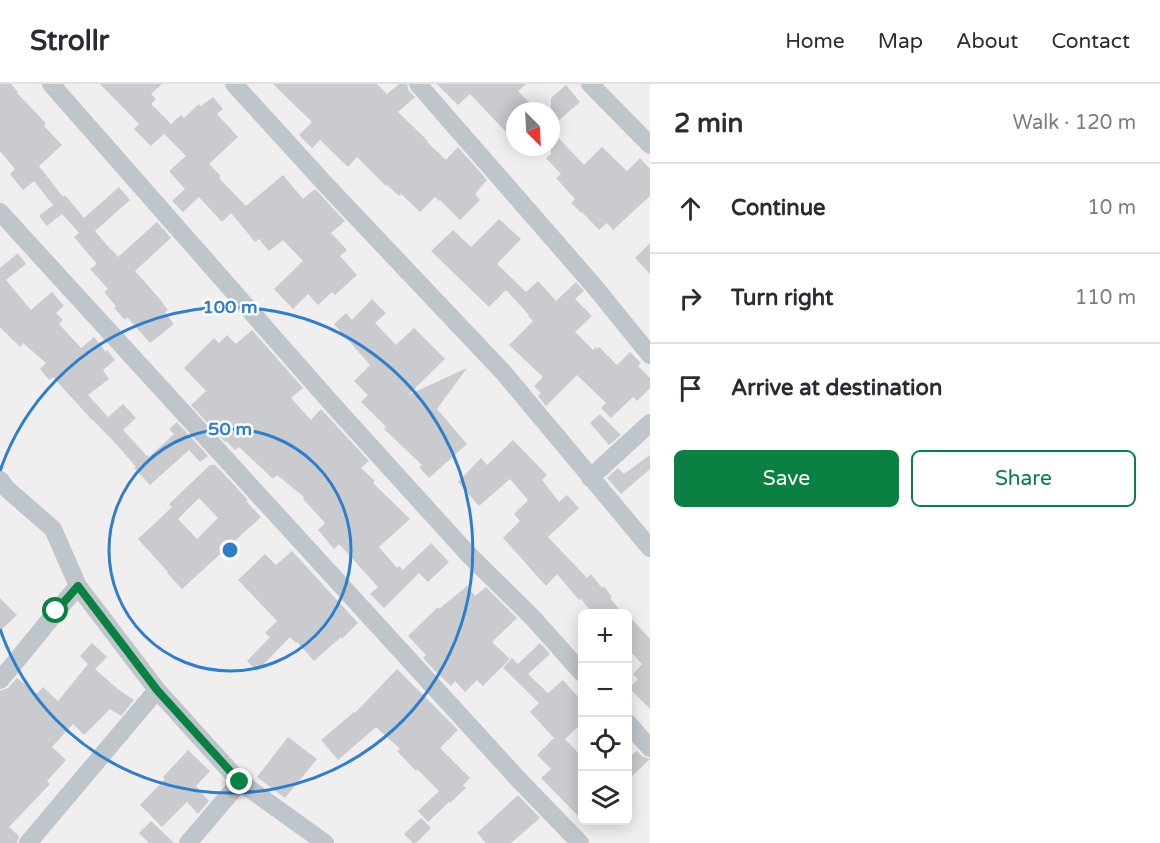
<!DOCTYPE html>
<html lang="en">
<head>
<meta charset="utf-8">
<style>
	body { margin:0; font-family:"Varela Round",sans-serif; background:#f2f2f3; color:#2b2b33 }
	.controls { position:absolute; right:18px; bottom:18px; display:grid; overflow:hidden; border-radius:9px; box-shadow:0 3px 15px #0003 }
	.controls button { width:54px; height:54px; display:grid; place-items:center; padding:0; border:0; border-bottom:2px solid #e1e1e2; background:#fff; color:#2b2b33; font:30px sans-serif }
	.compass { position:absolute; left:506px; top:18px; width:54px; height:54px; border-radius:50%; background:#fff; box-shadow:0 3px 15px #0003; rotate:156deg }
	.stop { position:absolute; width:18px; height:18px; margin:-14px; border:4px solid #0b8043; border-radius:50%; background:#fff }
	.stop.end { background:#0b8043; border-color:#fff; box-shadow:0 2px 6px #0008 }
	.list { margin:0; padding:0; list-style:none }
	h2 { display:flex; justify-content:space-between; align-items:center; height:78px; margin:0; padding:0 24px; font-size:26px }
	h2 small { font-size:20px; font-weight:400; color:#7c7c81 }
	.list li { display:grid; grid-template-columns:39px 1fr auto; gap:18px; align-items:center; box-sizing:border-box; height:90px; padding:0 24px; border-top:2px solid #e1e1e2 }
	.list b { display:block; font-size:22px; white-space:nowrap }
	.list em { font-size:20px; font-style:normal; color:#7c7c81 }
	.actions { display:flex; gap:12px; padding:18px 24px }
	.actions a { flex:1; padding:14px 0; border:2px solid #0b8043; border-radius:9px; text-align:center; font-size:21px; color:#0b8043 }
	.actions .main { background:#0b8043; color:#fff }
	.icon { flex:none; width:33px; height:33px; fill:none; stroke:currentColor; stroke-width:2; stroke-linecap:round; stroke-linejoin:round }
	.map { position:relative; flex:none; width:650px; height:759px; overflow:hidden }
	header { display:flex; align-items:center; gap:36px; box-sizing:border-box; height:84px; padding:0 30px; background:#fff; border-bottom:2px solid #e1e1e2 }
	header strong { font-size:28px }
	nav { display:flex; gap:33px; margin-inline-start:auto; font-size:21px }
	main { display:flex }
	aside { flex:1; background:#fff }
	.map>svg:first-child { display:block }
</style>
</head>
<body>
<header>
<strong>Strollr</strong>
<nav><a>Home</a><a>Map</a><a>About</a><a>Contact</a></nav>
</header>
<main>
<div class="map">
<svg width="650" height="759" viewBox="0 0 650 759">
	<rect width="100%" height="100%" fill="#f0eeef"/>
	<path fill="#c9cbcf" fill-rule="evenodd" d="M 0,0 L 11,0 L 18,8 L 17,9 L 40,33 L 46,40 L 44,42 L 62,61 L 39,82 L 63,113 L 65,111 L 84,134 L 119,103 L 130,116 L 95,147 L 111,166 L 112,166 L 118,173 L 157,138 L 171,154 L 135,187 L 159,214 L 168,226 L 165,228 L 174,240 L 150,259 L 127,233 L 125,236 L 114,224 L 116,222 L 104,208 L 108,205 L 90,185 L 97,180 L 74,153 L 79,149 L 62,130 L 47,142 L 39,132 L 53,121 L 34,97 L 23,106 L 10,90 L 15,85 L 0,67 Z
		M 100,0 L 162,0 L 151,10 L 156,15 L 151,20 L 171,40 L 181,31 L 184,34 L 199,20 L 201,22 L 213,13 L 223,25 L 217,30 L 238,53 L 209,80 L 221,92 L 219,94 L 246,122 L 283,91 L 303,115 L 315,105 L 345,137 L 331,149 L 347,166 L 340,172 L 357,191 L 335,211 L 332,208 L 318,221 L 308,210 L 293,225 L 274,205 L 303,177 L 283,156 L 269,167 L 259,155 L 255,158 L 231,129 L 222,138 L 199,113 L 183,128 L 172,117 L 185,105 L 169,87 L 186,72 L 164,50 L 151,62 L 134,45 L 139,40 Z
		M 273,0 L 377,0 L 387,10 L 399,0 L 407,0 L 409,7 L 415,13 L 398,28 L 428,57 L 427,58 L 446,76 L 458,63 L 487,96 L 475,110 L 480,116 L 460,136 L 440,116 L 439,117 L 435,113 L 420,128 L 401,110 L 399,112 L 387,101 L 386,102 L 357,73 L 348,83 L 320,56 L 312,64 L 299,51 L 312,38 Z
		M 437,0 L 526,0 L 518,7 L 537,27 L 515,27 L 515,44 L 508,50 L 470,10 L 458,21 Z
		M 566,1 L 580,18 L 551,43 L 551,14 Z
		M 551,46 L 584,81 L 602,63 L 627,87 L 640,74 L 650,85 L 650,112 L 613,146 L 607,139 L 599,146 L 582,128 L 581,129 L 571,119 L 575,115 L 556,94 L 561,90 L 546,74 L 551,70 Z
		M 499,135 L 521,155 L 497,180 L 526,208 L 538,197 L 556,217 L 576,198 L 584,207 L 575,215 L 592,232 L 575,248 L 593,266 L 596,263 L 597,265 L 599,263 L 617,281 L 630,268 L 641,279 L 638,282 L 650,294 L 650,304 L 637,317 L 633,313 L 611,334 L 601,324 L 606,319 L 577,291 L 546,322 L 538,312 L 541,309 L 534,302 L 543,293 L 509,261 L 533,237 L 528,232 L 529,231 L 506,206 L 489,223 L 431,167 L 453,146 L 471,163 Z
		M 650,159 L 650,190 L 635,174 Z
		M 18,169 L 26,180 L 6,196 L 31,226 L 52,208 L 64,222 L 56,229 L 63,236 L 59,240 L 81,264 L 94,253 L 106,268 L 107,266 L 115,276 L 103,286 L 109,295 L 88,311 L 108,333 L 123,320 L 136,334 L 123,346 L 147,372 L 148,371 L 149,373 L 174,350 L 169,345 L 177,338 L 208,372 L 200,378 L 189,366 L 150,401 L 134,384 L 136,383 L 117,361 L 93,336 L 92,336 L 53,293 L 49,296 L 40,285 L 46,279 L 23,259 L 20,263 L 0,243 L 0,184 Z
		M 372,215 L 386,229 L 375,239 L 396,261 L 414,244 L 445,275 L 408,311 L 467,284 L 437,325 L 467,360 L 429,394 L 419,383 L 422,381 L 384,345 L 386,343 L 361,318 L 368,311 L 354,297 L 370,281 L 334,240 L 346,229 L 352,236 Z
		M 252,246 L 303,304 L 291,314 L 311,336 L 321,325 L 369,377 L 361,384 L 375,397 L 373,399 L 410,435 L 379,463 L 397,484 L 399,482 L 403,486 L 431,459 L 449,478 L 428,498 L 419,489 L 384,524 L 370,510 L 378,503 L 339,460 L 334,465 L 318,446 L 325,439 L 303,415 L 304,413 L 277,391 L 273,395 L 239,363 L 235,366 L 226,357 L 225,358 L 191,321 L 206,307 L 184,284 L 214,254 L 219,259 L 227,251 L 236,260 Z
		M 600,330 L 621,351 L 609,361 L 590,339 Z
		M 513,356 L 547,391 L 542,396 L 559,418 L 567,411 L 579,424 L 548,453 L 587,494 L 591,490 L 602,504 L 604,502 L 612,513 L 610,514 L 623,530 L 593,530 L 581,515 L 579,516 L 557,490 L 546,502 L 503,454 L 520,437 L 514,430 L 528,416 L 510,395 L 479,422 L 458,398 L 481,374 L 487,381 Z
		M 650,371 L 650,385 L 621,410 L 607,394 L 618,384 L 624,390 Z
		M 210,381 L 215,381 L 224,390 L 248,416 L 246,417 L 261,433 L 182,505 L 167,489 L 168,488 L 138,455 L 172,423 L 169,420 ZM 199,414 L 218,434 L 197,455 L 178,435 Z
		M 292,467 L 358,539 L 342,555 L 341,553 L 314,577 L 297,558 L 296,559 L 290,553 L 257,587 L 247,577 L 270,553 L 265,549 L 277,537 L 238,496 L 265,470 L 276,481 Z
		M 467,502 L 475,512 L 486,503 L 517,534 L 492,558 L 510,575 L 483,602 L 477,596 L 465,608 L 455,597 L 451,602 L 435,587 L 423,574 L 426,571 L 408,552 L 438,523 L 439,525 Z
		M 0,514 L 17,531 L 0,547 Z
		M 627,530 L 650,555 L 650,625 L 629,604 L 638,595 L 633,590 L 642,580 L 627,564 Z
		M 92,559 L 107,573 L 95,585 L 119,606 L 134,616 L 121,632 L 110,625 L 84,651 L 73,640 L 52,663 L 66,676 L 47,697 L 50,700 L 9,743 L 19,752 L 17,759 L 0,759 L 0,607 L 8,604 L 17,594 L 37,610 L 43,603 L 58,617 L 88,580 L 80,572 Z
		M 540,559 L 550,570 L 528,590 L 548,609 L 563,596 L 582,617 L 582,639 L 565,655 L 582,673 L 582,736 L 541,694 L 551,685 L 537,671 L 554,654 L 530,628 L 539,619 L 503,584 L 512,574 L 518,580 Z
		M 397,585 L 458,646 L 440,664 L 470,694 L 463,701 L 466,704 L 450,719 L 449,718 L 428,738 L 418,727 L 439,707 L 417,685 L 416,687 L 397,667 L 400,665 L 377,644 L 376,643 L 338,676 L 321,656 L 354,628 L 355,629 Z
		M 288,653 L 317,675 L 285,714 L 257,693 Z
		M 188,666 L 210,687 L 196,702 L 209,717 L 198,730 L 187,718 L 162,743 L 140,721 L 165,695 L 163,693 Z
		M 637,667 L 642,672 L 650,675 L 627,697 L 627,675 Z
		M 517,712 L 519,712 L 540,734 L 511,759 L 486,759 L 477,749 Z
		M 421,734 L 431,744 L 416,759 L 413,759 L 404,750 Z
		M 151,737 L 174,759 L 149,759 L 139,749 Z"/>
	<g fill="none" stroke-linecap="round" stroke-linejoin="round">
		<path stroke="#bec6cb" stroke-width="18" d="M 51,0 L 333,321 L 469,471 L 533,534 L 582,589
			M 234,0 L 327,102 L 503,288 L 650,464
			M 418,0 L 594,202 L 650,271
			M 590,0 L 650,61
			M 0,128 L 519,696 L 580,759
			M 590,394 L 650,339
			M 0,396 L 6,404 L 53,445 L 78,502 L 157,606 L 240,698 L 325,759
			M 0,596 C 27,565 51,533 78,502
			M 628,639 L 650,664
			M 28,759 L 157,606
			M 188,759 L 240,698"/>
	</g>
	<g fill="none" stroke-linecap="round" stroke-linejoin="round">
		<path stroke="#0b8043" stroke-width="8" d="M 56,527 L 78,502 L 157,606 L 240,698"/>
	</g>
	<g fill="none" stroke="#307ec9" stroke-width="3">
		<circle cx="230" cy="466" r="121"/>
		<path d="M0 387A243 243 0 1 1 0 545"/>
	</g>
	<circle cx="230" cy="466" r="9" fill="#307ec9" stroke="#fff" stroke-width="3"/>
	<g font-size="18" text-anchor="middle" font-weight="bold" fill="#307ec9" stroke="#fff" stroke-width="5" stroke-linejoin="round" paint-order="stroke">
		<text x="230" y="229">100 m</text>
		<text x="230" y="351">50 m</text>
	</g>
</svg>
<div class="controls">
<button>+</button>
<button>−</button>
<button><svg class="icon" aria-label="locate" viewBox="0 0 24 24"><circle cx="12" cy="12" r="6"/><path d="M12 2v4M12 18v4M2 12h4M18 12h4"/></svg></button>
<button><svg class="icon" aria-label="layers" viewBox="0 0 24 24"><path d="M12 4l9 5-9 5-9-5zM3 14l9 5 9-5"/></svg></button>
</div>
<svg class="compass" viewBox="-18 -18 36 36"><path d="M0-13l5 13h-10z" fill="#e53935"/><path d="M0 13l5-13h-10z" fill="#7c7c81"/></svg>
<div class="stop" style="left:56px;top:527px"></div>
<div class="stop end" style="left:240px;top:698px"></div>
</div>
<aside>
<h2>2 min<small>Walk · 120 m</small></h2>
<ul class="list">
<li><svg class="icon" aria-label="ahead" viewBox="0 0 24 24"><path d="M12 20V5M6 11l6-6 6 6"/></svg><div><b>Continue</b></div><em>10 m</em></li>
<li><svg class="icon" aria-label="right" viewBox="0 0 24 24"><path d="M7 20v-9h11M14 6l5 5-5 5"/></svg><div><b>Turn right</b></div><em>110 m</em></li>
<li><svg class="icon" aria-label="arrive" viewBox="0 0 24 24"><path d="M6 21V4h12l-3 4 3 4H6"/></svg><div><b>Arrive at destination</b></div></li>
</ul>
<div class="actions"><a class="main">Save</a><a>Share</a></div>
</aside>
</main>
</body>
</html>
